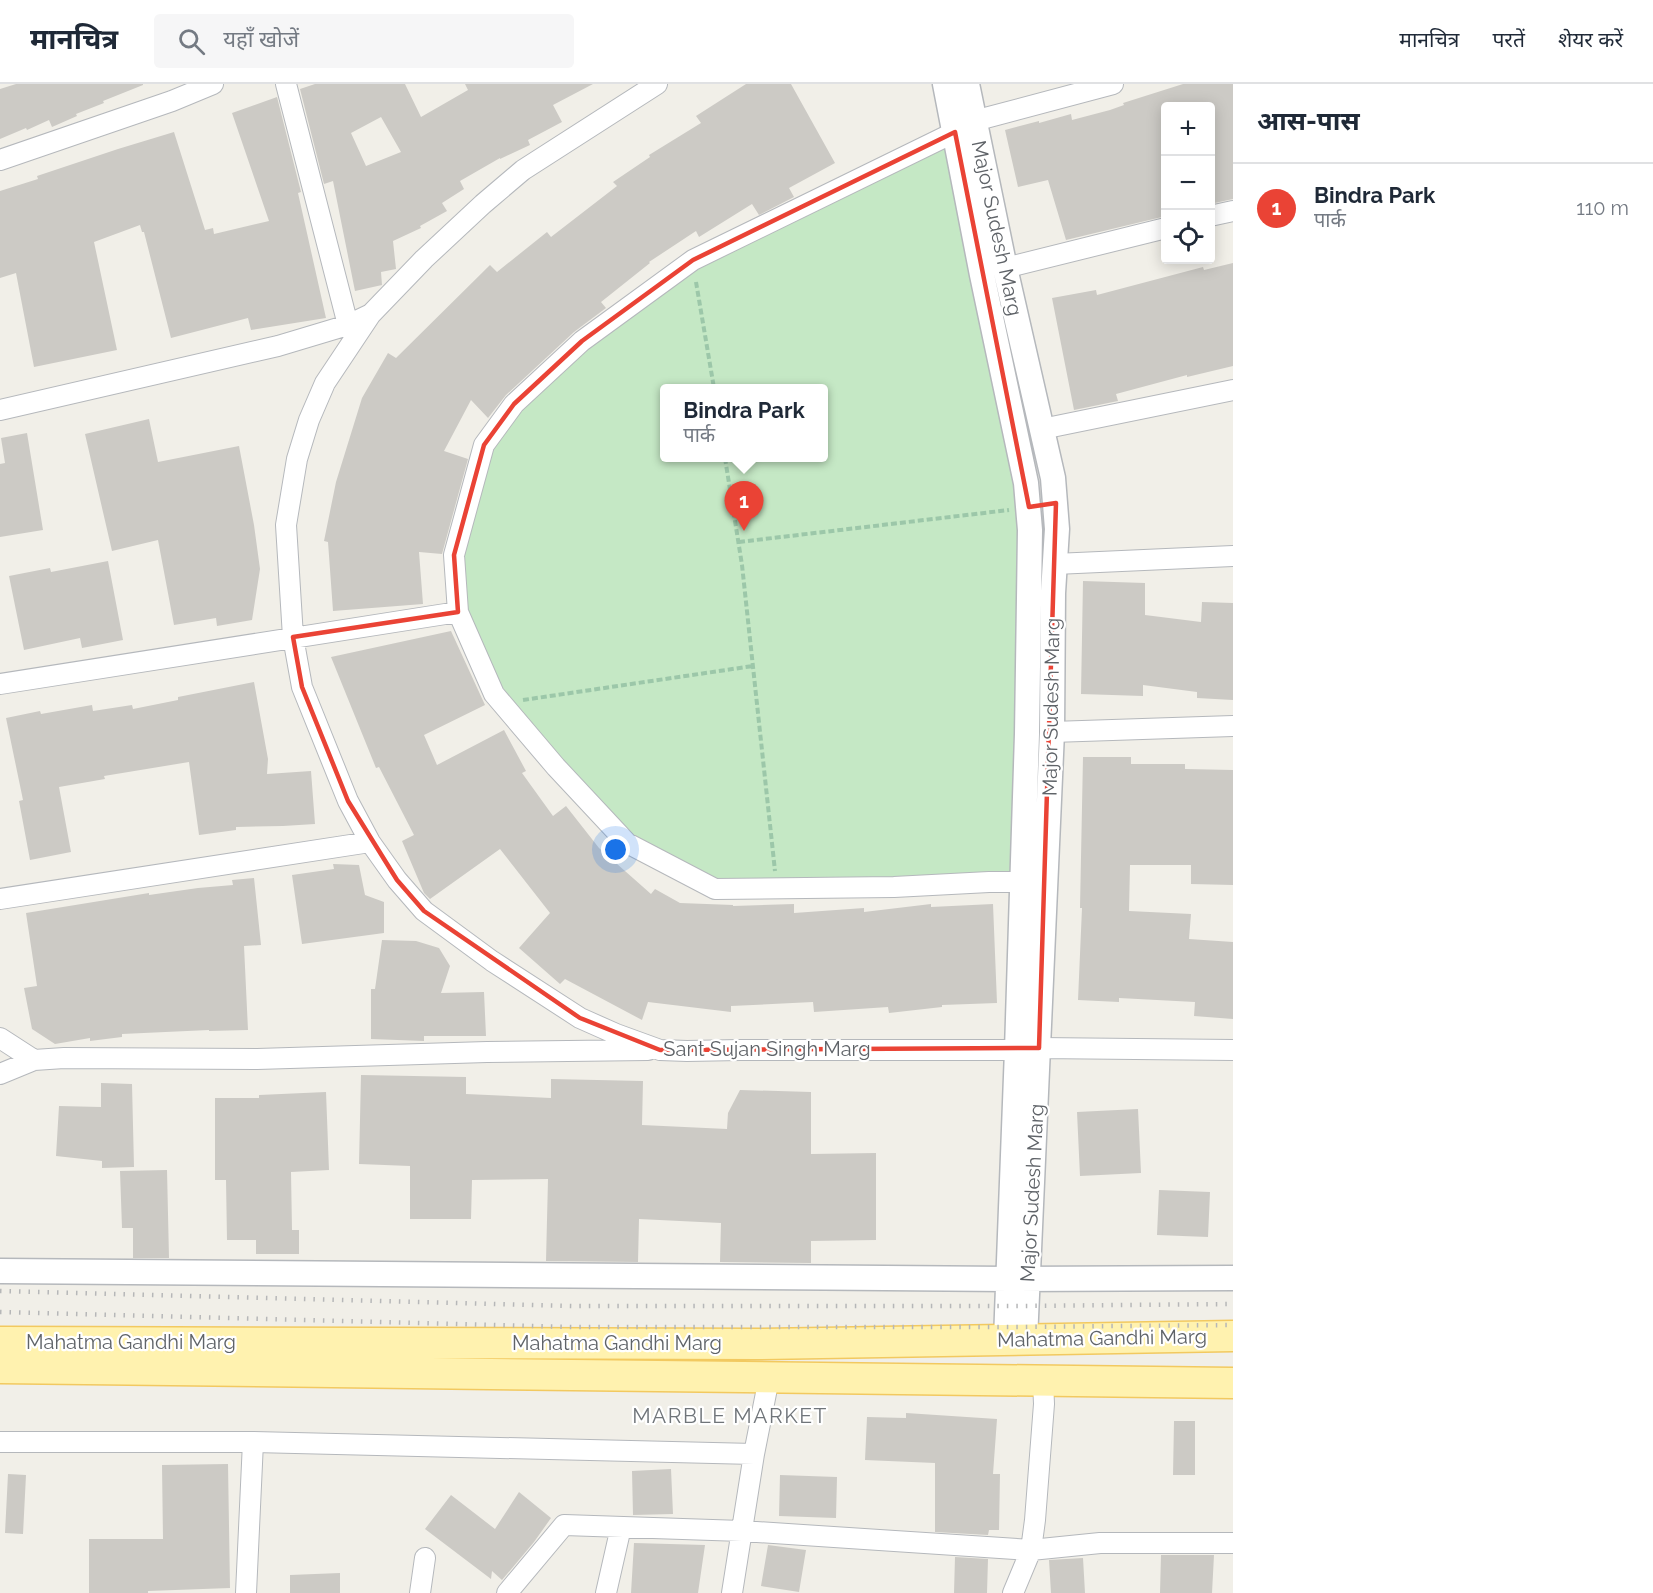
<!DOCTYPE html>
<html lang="hi">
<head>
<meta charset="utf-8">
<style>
	body { margin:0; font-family:Raleway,"Noto Sans Devanagari",sans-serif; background:#f6f6f7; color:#1f2937 }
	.controls { position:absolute; right:18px; top:18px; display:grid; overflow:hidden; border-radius:6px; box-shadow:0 3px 15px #0003 }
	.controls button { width:54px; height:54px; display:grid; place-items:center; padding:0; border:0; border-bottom:2px solid #e0e1e3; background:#fff; color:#1f2937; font:30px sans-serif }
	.you { position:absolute; left:616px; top:766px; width:21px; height:21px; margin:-15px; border:4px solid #fff; border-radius:50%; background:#1a73e8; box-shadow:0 0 0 9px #1a73e833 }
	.badge { display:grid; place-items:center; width:39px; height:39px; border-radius:50%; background:#ea4335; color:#fff; font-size:20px; font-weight:700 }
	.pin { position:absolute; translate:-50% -50px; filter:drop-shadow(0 2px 3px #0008) }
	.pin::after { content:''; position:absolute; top:32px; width:21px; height:18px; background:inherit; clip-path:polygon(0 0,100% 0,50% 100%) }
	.popup { position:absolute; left:660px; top:300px; width:168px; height:78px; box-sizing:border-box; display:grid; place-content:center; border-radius:6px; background:#fff; filter:drop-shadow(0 2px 4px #0005); font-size:20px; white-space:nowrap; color:#747a83 }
	.popup b { font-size:22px; color:#1f2937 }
	.popup::after { content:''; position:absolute; left:50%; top:100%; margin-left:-12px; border:12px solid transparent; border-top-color:#fff }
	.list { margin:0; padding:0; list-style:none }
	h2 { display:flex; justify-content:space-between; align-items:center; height:78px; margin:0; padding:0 24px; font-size:26px }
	h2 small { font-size:20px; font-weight:400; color:#747a83 }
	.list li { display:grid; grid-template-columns:39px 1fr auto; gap:18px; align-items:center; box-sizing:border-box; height:90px; padding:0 24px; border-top:2px solid #e0e1e3 }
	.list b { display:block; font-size:22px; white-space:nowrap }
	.list p { margin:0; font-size:20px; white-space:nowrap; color:#747a83 }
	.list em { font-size:20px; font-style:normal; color:#747a83 }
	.icon { flex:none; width:33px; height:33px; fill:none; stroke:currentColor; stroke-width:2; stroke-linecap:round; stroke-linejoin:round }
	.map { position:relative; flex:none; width:1233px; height:1509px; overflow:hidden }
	header { display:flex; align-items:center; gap:36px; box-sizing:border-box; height:84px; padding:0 30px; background:#fff; border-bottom:2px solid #e0e1e3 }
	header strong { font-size:28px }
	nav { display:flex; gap:33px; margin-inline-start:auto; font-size:21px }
	.search { width:420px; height:54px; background:#f6f6f7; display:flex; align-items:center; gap:15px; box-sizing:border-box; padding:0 21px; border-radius:6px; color:#747a83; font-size:22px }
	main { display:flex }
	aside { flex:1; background:#fff }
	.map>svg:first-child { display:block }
</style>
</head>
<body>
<header>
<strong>मानचित्र</strong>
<div class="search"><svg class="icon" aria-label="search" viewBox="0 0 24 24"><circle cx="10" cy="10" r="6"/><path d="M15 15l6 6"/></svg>यहाँ खोजें</div>
<nav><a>मानचित्र</a><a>परतें</a><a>शेयर करें</a></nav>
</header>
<main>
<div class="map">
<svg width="1233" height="1509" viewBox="0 0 1233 1509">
	<rect width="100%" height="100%" fill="#f1efe8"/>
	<path fill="#c5e8c5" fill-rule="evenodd" d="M 955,48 L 1029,423 L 1023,798 L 715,805 L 627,759 L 502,619 L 458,528 L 454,471 L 484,361 L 514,320 L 693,176 ZM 664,304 L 824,304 L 824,374 L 664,374 Z"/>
	<path fill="#cccac5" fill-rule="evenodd" d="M 16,0 L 143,0 L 143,1 L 103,17 L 104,19 L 76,30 L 77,32 L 52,43 L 49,36 L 27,46 L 26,44 L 0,55 L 0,5 Z
		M 315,0 L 405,0 L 421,33 L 468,6 L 465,0 L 593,0 L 553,21 L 562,38 L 528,56 L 530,61 L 500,75 L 500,74 L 460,97 L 464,105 L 442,119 L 447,127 L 420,142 L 421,144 L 393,157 L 396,185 L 381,188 L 382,201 L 355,207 L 333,97 L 324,100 L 300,5 ZM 381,33 L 401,68 L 366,82 L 351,49 Z
		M 746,0 L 791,0 L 835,79 L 789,104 L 794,113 L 759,131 L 752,120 L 699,153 L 696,147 L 649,178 L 650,179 L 601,218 L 606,224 L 574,248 L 506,311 L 488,334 L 471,316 L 444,367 L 468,375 L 442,470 L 419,468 L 423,520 L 333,527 L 328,458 L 324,457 L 336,398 L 362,314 L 388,269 L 396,274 L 490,181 L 497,188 L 547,148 L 551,153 L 617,102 L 613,98 L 650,73 L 649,71 L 701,39 L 696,32 Z
		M 1183,0 L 1233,0 L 1233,115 L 1210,120 L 1210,22 L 1166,22 L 1166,132 L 1066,156 L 1048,96 L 1018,103 L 1005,46 L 1039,37 L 1039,39 L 1071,30 L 1072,36 L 1110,26 L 1124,21 L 1123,19 Z
		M 277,13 L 301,108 L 298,109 L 326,234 L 251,246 L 248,234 L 171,254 L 144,148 L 142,148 L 140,141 L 94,158 L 117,266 L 34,283 L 16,189 L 0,194 L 0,107 L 38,95 L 37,92 L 118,65 L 174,48 L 205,146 L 213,144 L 214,150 L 269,137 L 232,29 Z
		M 1233,179 L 1233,282 L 1187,293 L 1187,291 L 1116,310 L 1118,317 L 1074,326 L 1052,214 L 1096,206 L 1097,211 L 1203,183 L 1204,186 Z
		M 149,335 L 158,378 L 239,362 L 254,441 L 260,485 L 252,536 L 217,542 L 216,534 L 174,541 L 158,456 L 112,467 L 85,350 Z
		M 27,349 L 43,446 L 0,453 L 0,380 L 5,379 L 1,354 Z
		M 108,477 L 123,556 L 82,564 L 80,554 L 24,566 L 9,492 L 50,484 L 51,488 Z
		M 1083,497 L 1145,499 L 1145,531 L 1201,538 L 1202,518 L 1233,519 L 1233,616 L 1197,614 L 1197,608 L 1143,601 L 1143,612 L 1081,610 Z
		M 451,547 L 485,621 L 424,651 L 437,681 L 504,646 L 526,687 L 522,689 L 553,732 L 566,722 L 599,764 L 651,810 L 655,805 L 680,819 L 733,821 L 733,822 L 794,820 L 794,829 L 864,824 L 864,828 L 931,820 L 931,823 L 993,820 L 997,919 L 942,921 L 942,923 L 889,929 L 888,923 L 814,928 L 813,918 L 731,922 L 731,928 L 648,918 L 642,936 L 565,895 L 560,900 L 519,864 L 550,829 L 500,765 L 430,815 L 424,809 L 402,757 L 414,751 L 379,683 L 376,684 L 331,573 Z
		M 254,598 L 268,675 L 267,690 L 311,687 L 315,740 L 283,742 L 236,743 L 236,746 L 199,751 L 189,678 L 104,692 L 105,695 L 59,703 L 71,768 L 30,776 L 19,717 L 23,716 L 6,634 L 40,627 L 41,630 L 92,621 L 93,627 L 132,621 L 133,625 L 178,616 L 178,613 Z
		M 1083,673 L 1131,673 L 1131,680 L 1185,680 L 1185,685 L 1233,686 L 1233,801 L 1191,800 L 1191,781 L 1130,781 L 1129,827 L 1191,830 L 1189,855 L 1233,858 L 1233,935 L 1194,932 L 1195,918 L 1119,914 L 1119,918 L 1078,916 L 1082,824 L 1080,824 Z
		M 333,780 L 359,781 L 365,811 L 384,818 L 384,849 L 302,860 L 292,791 L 334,785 Z
		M 254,794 L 261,861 L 244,862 L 248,946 L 209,947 L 209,946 L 122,950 L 122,953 L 90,957 L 90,954 L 55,960 L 32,945 L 24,904 L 37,902 L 26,829 L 149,809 L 149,811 L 198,804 L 233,801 L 232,796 Z
		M 382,856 L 416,857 L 439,864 L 450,882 L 441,909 L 484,908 L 486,952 L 424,952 L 424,957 L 371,955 L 371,905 L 375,905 Z
		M 361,991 L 466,993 L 466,1010 L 551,1014 L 551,995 L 643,997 L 642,1041 L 727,1045 L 728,1029 L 740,1006 L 811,1008 L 811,1070 L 876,1069 L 876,1156 L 811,1157 L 811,1179 L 720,1178 L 721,1139 L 639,1135 L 638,1178 L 546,1177 L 548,1095 L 472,1096 L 471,1135 L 410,1135 L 410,1082 L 359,1080 Z
		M 101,999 L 132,1000 L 134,1083 L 102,1084 L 102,1077 L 56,1072 L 59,1022 L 101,1023 Z
		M 326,1008 L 329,1086 L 291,1088 L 292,1146 L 299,1146 L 299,1170 L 256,1170 L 256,1156 L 227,1156 L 226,1096 L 215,1096 L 215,1014 L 259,1014 L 259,1011 Z
		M 1138,1025 L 1141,1089 L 1080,1092 L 1077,1028 Z
		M 167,1086 L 169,1174 L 133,1174 L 133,1144 L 122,1144 L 120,1087 Z
		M 1159,1106 L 1210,1108 L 1208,1153 L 1157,1151 Z
		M 906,1329 L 997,1335 L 993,1390 L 1000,1390 L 999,1446 L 989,1446 L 988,1451 L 935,1448 L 935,1379 L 865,1376 L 867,1333 L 906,1334 Z
		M 1174,1337 L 1195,1337 L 1195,1391 L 1173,1391 Z
		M 228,1380 L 230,1504 L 148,1507 L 148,1509 L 89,1509 L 89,1455 L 163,1455 L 162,1381 Z
		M 671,1385 L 673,1430 L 633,1431 L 632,1387 Z
		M 8,1390 L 26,1391 L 23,1450 L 5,1449 Z
		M 780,1391 L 837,1393 L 836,1434 L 779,1432 Z
		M 519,1408 L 551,1434 L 534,1458 L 502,1496 L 492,1487 L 491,1495 L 425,1445 L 451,1411 L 495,1445 Z
		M 634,1459 L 705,1461 L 698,1509 L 631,1509 Z
		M 768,1461 L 806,1466 L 799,1508 L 761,1502 Z
		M 1161,1471 L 1214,1471 L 1212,1509 L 1160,1509 Z
		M 955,1473 L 988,1475 L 987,1509 L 954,1509 Z
		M 1083,1474 L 1085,1509 L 1051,1509 L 1049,1476 Z
		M 340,1489 L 340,1509 L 290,1509 L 290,1491 Z"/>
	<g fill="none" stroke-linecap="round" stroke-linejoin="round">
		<defs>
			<path id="minor" d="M 286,0 L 348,241
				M 657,0 L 523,86 L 483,120 L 424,175 L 371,230 L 325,299 L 309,336 L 297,375 L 286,441 L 293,553 L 302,603 L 348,717 L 370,758 L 397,796 L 424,827 L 492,877 L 580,934 L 616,950 L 660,966 L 687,967 L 740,966 L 1017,966 L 1039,964 L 1233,966
				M 974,37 L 1113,0
				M 955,48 L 693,176 L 582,257 L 514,320 L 484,361 L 454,471 L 458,528 L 494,610 L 556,683 L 627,759 L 715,805 L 894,803 L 989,798 L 1023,798
				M 0,76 L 172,17 L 213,0
				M 1210,132 L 1233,127
				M 1005,184 L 1166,144
				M 0,326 L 278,262 L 348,241 L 371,230
				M 1042,345 L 1233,306
				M 1055,480 L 1233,472
				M 0,600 L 458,528
				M 1052,648 L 1233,642
				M 0,815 L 370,758
				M 0,954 L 34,976
				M 0,990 L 34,976 L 64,974 L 257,975 L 487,968 L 648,966
				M 0,1358 L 253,1358 L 754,1370
				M 246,1509 L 253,1358
				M 420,1509 L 425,1474
				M 507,1509 L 564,1441 L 742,1447 L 1031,1466 L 1100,1459 L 1233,1459
				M 606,1509 L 621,1443
				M 732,1509 L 754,1370 L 769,1294
				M 1013,1509 L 1031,1466 L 1035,1436 L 1044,1320 L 1043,1297"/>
			<path id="tertiary" d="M 945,0 L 982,191 L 1026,399 L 1030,446 L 1027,650 L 1017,966 L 1006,1256
				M 967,0 L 1005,184 L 1053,394 L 1057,445 L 1053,509 L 1052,648 L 1025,1256
				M 0,1187 L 1008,1195 L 1233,1194"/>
			<path id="primary" d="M 0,1258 L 762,1260 L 1233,1252
				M 0,1284 L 1233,1299"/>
		</defs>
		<use href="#minor" stroke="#b5b8bc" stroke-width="22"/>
		<use href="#tertiary" stroke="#b5b8bc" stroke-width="27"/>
		<use href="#primary" stroke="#f2c960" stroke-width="33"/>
		<path stroke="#9cc7a9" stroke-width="4" stroke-dasharray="6 3" stroke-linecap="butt" d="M 696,198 L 714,304
			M 725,374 L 742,481 L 775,787
			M 739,458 L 1009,426
			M 523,616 L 753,582"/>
		<use href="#minor" stroke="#fff" stroke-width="20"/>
		<use href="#tertiary" stroke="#fff" stroke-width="24"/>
		<use href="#primary" stroke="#fff2af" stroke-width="30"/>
		<path stroke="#b6b7b8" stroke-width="4.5" stroke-dasharray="1.5 8" stroke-linecap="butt" d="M 0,1207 L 572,1222 L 1015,1222 L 1233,1220
			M 0,1228 L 572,1243 L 1015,1243 L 1233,1241"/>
	</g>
	<path fill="none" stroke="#ea4335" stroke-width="4.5" stroke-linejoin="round" d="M 955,48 L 1029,423 L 1056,419 L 1039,964 L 660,966 L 580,934 L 424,827 L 397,796 L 348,717 L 302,603 L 293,553 L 458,528 L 454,471 L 484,361 L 514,320 L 582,257 L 693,176 Z"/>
	<g text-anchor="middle" stroke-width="4.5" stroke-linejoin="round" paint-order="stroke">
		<g font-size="20" fill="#5f6368" stroke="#fff">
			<text transform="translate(997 144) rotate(78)" y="7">Major Sudesh Marg</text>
			<text transform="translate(1051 623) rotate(-89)" y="7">Major Sudesh Marg</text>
			<text x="767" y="972">Sant Sujan Singh Marg</text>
			<text transform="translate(1032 1109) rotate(-87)" y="7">Major Sudesh Marg</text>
			<text transform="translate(1102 1254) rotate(-1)" y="7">Mahatma Gandhi Marg</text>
			<text x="131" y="1265">Mahatma Gandhi Marg</text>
			<text x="617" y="1266">Mahatma Gandhi Marg</text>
		</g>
		<g font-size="21" letter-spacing="1.5" fill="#70757a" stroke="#fff">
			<text x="730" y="1339">MARBLE MARKET</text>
		</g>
	</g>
</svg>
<div class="controls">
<button>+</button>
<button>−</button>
<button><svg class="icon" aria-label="locate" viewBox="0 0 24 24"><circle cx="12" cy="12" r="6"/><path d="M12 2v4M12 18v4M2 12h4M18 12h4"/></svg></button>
</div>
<div class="you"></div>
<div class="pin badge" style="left:744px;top:447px">1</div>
<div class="popup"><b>Bindra Park</b>पार्क</div>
</div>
<aside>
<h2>आस-पास<small></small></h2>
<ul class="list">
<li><span class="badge">1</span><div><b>Bindra Park</b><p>पार्क</p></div><em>110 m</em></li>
</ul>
</aside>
</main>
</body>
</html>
